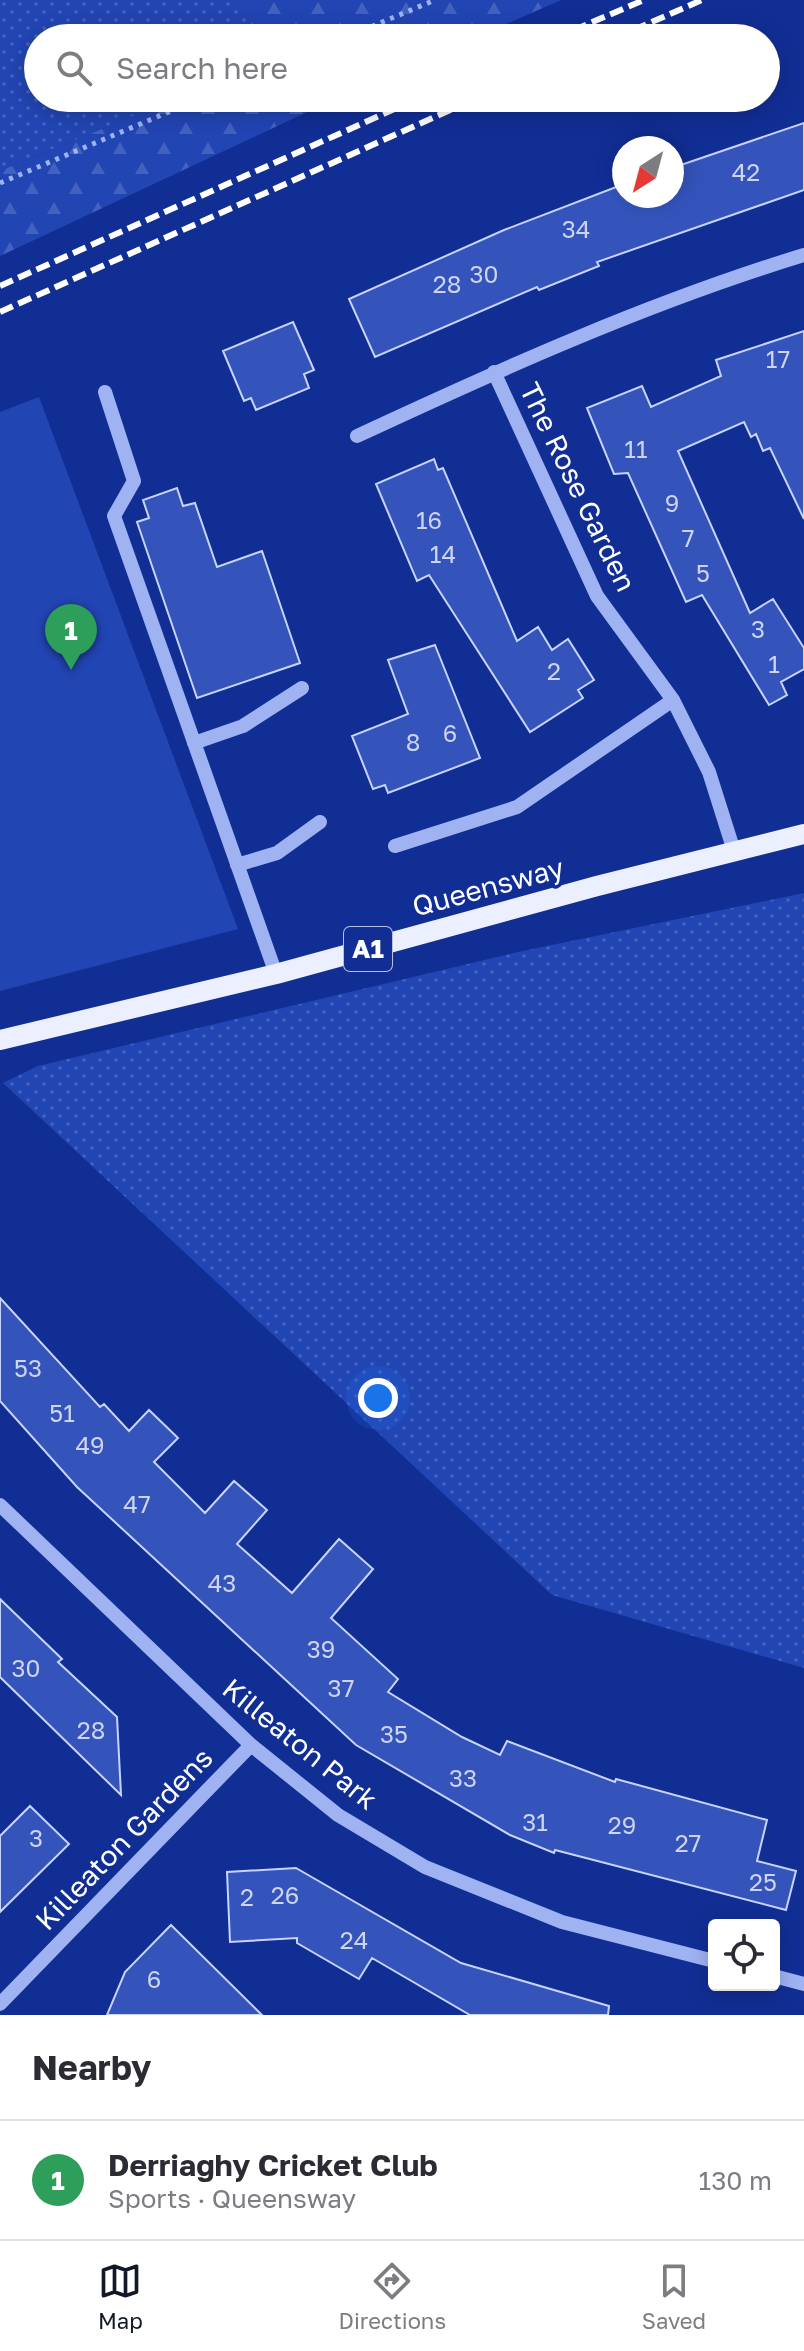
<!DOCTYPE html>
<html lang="en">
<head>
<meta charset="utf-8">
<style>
	body { margin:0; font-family:"Golos Text",sans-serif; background:#f2f2f3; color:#2b2b33 }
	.controls { position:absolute; right:24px; bottom:24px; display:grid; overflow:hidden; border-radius:8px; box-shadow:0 4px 20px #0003 }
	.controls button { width:72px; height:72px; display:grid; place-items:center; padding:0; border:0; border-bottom:2px solid #e1e1e2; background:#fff; color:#2b2b33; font:40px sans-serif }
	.compass { position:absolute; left:612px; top:136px; width:72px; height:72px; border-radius:50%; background:#fff; box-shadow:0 4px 20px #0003; rotate:216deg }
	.you { position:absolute; left:378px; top:1398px; width:28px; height:28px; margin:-20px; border:6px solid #fff; border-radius:50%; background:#1a73e8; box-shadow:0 0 0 12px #1a73e833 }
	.badge { display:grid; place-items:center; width:52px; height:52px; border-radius:50%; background:#111827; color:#fff; font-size:26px; font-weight:700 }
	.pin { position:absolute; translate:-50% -66px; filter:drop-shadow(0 2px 4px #0008) }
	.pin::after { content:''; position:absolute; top:42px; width:28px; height:24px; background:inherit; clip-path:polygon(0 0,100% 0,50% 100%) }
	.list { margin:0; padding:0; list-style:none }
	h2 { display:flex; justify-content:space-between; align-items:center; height:104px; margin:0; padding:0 32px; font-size:34px }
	h2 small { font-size:26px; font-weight:400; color:#7c7c81 }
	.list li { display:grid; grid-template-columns:52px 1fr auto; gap:24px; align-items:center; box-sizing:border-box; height:120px; padding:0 32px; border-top:2px solid #e1e1e2 }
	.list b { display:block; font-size:30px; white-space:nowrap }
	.list p { margin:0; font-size:26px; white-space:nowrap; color:#7c7c81 }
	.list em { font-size:26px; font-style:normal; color:#7c7c81 }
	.icon { flex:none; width:44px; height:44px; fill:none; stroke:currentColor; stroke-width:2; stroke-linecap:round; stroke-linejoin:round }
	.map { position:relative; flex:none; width:804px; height:2015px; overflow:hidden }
	.search { position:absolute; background:#fff; box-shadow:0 4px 20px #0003; left:24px; right:24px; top:24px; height:88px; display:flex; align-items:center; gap:20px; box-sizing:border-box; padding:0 28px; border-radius:44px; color:#7c7c81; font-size:30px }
	.sheet { height:224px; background:#fff }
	nav { display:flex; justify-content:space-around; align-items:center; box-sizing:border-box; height:112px; border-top:2px solid #e1e1e2; background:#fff; font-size:22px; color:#7c7c81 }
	nav a { display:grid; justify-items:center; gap:4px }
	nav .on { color:#111827 }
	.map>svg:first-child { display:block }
</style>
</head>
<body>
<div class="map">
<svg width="804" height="2015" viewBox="0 0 804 2015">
	<defs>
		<pattern id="grass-dots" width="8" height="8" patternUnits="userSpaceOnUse" patternTransform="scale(2)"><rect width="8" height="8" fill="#2245b4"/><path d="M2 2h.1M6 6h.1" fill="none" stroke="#4361bf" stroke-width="1.8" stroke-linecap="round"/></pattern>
		<pattern id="forest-firs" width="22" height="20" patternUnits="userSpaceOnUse" patternTransform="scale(2)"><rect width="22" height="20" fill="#2245b4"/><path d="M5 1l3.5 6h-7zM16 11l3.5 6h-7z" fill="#4361bf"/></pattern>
	</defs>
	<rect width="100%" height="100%" fill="#112e95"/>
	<path fill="url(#grass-dots)" d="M 0,0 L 255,0 L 244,38 L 38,38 L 38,98 L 177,98 L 0,171 Z
		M 804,893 L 804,1668 L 552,1595 L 3,1083 L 38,1066 L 518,952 Z"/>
	<path fill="url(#forest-firs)" d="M 230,0 L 561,0 L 474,38 L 244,38 L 249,19 Z
		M 177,98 L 337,98 L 0,256 L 0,171 Z"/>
	<path fill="#2245b4" d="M 39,397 L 238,929 L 0,991 L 0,412 Z"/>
	<path fill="#3454bc" stroke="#c7d4fe" stroke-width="2" d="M 804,123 L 804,190 L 597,262 L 599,266 L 539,290 L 537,287 L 375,357 L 349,299 L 504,230 L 624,184 L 624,196 L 672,196 L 672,168 Z
		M 293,322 L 314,370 L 304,374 L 309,388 L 256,410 L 251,398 L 244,401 L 223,351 Z
		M 804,331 L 804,519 L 770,448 L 763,451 L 756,434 L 751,437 L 744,422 L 678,451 L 750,613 L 773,599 L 804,648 L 804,669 L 781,682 L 787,695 L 769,705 L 702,595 L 686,602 L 628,473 L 614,474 L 587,408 L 642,386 L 651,407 L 721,376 L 716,360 Z
		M 434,459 L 438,470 L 443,468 L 517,641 L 538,627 L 552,650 L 568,639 L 594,680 L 578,690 L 583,698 L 530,732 L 429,575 L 417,581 L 376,484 Z
		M 177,488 L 183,506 L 195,503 L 217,567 L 262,551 L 300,663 L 197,698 L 137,522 L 149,518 L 143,500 Z
		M 435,645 L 480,758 L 388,793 L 385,785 L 373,789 L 352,736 L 408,714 L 388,660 Z
		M 0,1298 L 100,1407 L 104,1404 L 129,1431 L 149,1410 L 178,1438 L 154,1462 L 205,1513 L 234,1481 L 267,1510 L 237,1544 L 292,1593 L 339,1539 L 373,1569 L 331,1618 L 398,1679 L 388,1692 L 462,1737 L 500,1755 L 507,1741 L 615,1782 L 616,1779 L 767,1820 L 757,1861 L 796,1871 L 786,1910 L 555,1850 L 554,1853 L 510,1835 L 356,1745 L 77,1487 L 0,1401 Z
		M 0,1599 L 62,1659 L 58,1662 L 117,1717 L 121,1795 L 0,1677 Z
		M 30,1806 L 69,1844 L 0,1912 L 0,1836 Z
		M 296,1868 L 461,1963 L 609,2006 L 608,2015 L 470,2015 L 372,1958 L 359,1979 L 297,1943 L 297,1938 L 230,1942 L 227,1872 Z
		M 171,1925 L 262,2015 L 107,2015 L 125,1972 Z"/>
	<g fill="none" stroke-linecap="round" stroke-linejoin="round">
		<path stroke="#9fb3f3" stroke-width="5" stroke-dasharray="4 6" stroke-linecap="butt" d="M 344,38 L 435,0
			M 0,183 L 202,98"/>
		<path stroke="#9fb3f3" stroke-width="14" d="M 494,372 L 597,596 L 673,700 L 709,772 L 734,851
			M 105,392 L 134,481 L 114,516 L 276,974
			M 357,436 C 503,368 650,302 804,255
			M 194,743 L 243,726 L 302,688
			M 395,846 L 517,807 L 673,700
			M 237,865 L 277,853 L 320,822
			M 0,1505 L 251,1745 L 338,1815 L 425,1867 L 562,1922 L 714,1961
			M 774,1976 L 804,1984
			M 0,2004 L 251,1745"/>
		<path stroke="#ecefff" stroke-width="20" d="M 0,1040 L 276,974 L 597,886 L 804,834"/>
		<path stroke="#fff" stroke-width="6" stroke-dasharray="14 6" stroke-linecap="butt" d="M 555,38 L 644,0
			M 615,38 L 702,0
			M 0,286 L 419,98
			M 0,312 L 477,98"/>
	</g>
	<g text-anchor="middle" stroke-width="7" stroke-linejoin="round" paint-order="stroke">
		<g font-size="24" fill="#ccd4ee">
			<text x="746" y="181">42</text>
			<text x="576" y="238">34</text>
			<text x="484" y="283">30</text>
			<text x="447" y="293">28</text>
			<text x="778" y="368">17</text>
			<text x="636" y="458">11</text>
			<text x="672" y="512">9</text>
			<text x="429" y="529">16</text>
			<text x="688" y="547">7</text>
			<text x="443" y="563">14</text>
			<text x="703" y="582">5</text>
			<text x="758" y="638">3</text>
			<text x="774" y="673">1</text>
			<text x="554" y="680">2</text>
			<text x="450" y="742">6</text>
			<text x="413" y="751">8</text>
			<text x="28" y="1377">53</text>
			<text x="62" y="1422">51</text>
			<text x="90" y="1454">49</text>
			<text x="137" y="1513">47</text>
			<text x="222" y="1592">43</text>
			<text x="321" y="1658">39</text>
			<text x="26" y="1677">30</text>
			<text x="341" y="1697">37</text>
			<text x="91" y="1739">28</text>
			<text x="394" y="1743">35</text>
			<text x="463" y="1787">33</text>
			<text x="535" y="1831">31</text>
			<text x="622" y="1834">29</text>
			<text x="36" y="1847">3</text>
			<text x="688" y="1852">27</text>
			<text x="763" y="1891">25</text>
			<text x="285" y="1904">26</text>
			<text x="247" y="1906">2</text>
			<text x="354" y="1949">24</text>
			<text x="154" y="1988">6</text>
		</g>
		<rect fill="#112e95" stroke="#b8c0df" stroke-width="2" x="344" y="927" width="48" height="44" rx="6"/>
		<g font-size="26" font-weight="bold" fill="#fff">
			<text x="368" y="958">A1</text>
		</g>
		<g font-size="28" fill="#fff" stroke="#112e95">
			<text transform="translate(578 487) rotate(64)" y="10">The Rose Garden</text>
			<text transform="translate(488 887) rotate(-15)" y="10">Queensway</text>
			<text transform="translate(300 1744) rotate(39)" y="10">Killeaton Park</text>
			<text transform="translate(124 1839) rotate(-46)" y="10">Killeaton Gardens</text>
		</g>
	</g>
</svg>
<div class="controls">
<button><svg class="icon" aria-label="locate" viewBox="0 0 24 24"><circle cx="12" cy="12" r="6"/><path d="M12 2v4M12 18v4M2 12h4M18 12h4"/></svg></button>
</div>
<svg class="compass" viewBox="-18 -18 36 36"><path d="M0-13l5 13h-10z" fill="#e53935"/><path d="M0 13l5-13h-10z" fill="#7c7c81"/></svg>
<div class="you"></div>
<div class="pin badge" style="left:71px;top:670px;background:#2e9e5b">1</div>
<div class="search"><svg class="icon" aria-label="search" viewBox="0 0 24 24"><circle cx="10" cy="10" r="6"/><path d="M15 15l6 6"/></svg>Search here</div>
</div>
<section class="sheet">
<h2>Nearby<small></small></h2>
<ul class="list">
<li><span class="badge" style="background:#2e9e5b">1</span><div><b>Derriaghy Cricket Club</b><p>Sports · Queensway</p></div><em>130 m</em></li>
</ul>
</section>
<nav>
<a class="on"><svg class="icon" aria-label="map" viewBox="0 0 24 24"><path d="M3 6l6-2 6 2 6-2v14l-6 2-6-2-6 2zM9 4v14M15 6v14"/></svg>Map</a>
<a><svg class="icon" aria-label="directions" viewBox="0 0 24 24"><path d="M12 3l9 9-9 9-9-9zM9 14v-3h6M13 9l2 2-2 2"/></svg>Directions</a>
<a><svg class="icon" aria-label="saved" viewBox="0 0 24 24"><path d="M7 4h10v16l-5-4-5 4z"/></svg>Saved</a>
</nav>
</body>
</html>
